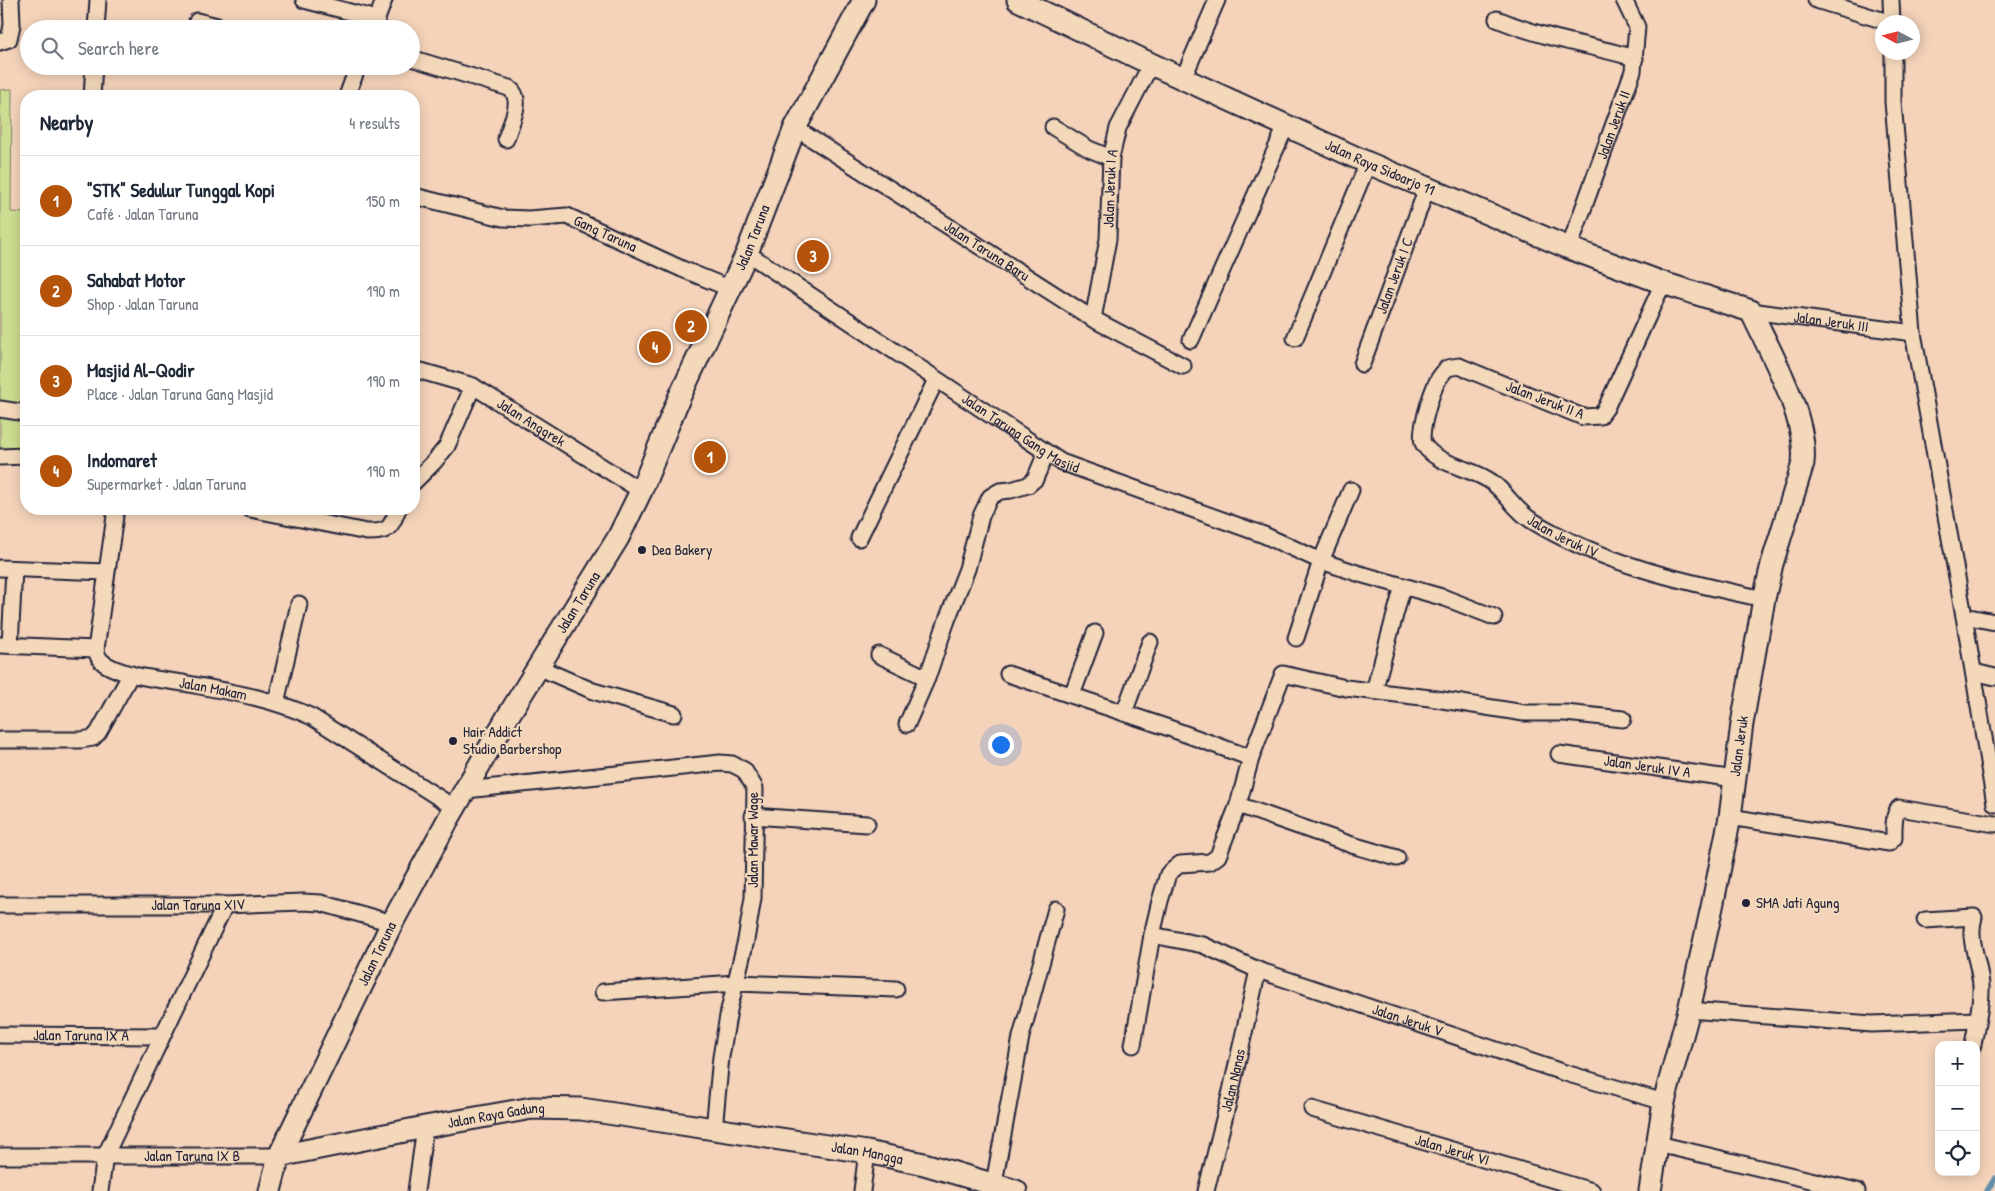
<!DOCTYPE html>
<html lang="en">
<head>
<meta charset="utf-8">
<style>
	body { margin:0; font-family:"Patrick Hand",sans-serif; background:#f6f6f7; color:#1f2937 }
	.controls { position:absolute; right:15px; bottom:15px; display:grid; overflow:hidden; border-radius:10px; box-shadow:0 2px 12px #0003 }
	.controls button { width:45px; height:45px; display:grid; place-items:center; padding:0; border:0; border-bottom:1px solid #e0e1e3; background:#fff; color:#1f2937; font:25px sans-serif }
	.compass { position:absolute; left:1875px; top:15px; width:45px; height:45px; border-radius:50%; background:#fff; box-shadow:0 2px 12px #0003; rotate:277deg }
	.you { position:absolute; left:1000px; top:744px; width:18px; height:18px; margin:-12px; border:4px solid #fff; border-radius:50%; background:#1a73e8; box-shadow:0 0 0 8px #1a73e833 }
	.badge { display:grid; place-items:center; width:32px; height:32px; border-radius:50%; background:#b45309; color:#fff; font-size:16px; font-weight:700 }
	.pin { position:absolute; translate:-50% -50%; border:2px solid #fff; box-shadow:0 1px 5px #0006 }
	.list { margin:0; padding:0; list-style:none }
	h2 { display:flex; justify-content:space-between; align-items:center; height:65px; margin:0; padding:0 20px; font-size:21px }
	h2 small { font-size:16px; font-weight:400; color:#747a83 }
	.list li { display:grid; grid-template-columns:32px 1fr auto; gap:15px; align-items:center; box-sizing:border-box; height:90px; padding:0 20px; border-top:1px solid #e0e1e3 }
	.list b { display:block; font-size:19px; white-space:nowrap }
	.list p { margin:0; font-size:16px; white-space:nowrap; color:#747a83 }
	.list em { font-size:16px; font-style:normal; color:#747a83 }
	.icon { flex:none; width:28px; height:28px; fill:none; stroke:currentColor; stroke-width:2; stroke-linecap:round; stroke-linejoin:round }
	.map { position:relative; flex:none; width:1995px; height:1191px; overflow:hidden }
	.search { position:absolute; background:#fff; box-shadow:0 2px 12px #0003; left:20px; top:20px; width:400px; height:55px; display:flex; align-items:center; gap:12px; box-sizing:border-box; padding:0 18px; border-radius:28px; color:#747a83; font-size:19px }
	.panel { position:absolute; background:#fff; box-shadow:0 2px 12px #0003; left:20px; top:90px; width:400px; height:425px; border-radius:20px }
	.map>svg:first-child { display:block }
</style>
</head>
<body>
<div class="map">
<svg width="1995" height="1191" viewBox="0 0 1995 1191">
	<rect width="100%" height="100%" fill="#f4d3ba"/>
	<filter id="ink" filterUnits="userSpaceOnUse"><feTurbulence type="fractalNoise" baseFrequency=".02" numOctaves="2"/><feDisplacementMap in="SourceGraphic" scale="10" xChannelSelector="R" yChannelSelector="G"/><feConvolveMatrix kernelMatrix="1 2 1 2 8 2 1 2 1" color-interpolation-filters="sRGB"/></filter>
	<g filter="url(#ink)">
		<path fill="#ccdc90" stroke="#777f66" d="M 12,89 L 11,212 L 26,213 L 26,450 L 0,452 L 0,90 Z"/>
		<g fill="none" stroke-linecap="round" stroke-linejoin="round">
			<path stroke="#638da8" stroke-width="5.5" d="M 1987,1191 L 1995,1178"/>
			<defs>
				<g id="street">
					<path d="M 304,0 L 377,19"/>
					<path d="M 1816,0 L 1888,22"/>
					<path d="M 1891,0 L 1892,22"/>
					<path d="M 1497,19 C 1542,38 1589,45 1635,58"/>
					<path d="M 197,21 L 230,29"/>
					<path d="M 374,27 L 384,0"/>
					<path d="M 96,29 L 98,0"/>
					<path d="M 0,42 L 9,39 L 12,25 L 11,0"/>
					<path d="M 1893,52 L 1893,102 L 1913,333 L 1964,616 L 1995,804"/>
					<path d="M 411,58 L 509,88 C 525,99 510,124 506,139"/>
					<path d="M 1183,79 L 1217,0"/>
					<path d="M 92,96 L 94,66"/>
					<path d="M 347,96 L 358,66"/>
					<path d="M 1053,127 L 1089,149 L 1111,158"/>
					<path id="s1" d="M 795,128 L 1093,319 L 1183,366"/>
					<path id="s2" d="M 414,196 L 503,218 L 529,219 L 567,216 L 682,269 L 731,289"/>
					<path id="s3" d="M 1569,248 L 1633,71 L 1637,27 L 1624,0"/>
					<path id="s4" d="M 747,253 L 1061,462 L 1264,535 L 1321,561 L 1360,574 L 1403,586 L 1374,691"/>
					<path id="s5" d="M 1663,283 L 1606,408 L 1600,416 L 1583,417 L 1459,366 L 1447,368 C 1444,372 1440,376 1438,380 C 1432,391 1417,436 1424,445 C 1439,467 1473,467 1493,483 C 1507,494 1516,511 1531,520 C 1602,564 1684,582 1764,599"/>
					<path id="s6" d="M 1751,311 L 1913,333"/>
					<path id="s7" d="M 1093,319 L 1108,239 L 1111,158 L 1118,128 L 1151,64"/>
					<path d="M 1295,338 L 1368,163"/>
					<path d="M 1191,340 L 1286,126"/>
					<path id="s8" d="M 1362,364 L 1427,188"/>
					<path id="s9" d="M 414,369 L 473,386 L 641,491"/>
					<path d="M 0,409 L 26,413"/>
					<path d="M 0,457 L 26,456"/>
					<path d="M 414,482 L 434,462 L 447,446 L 473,386"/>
					<path id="s10" d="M 116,509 L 96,649 C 97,656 99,660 105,664 C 127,677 158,679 183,683 C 226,691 272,698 312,717 L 455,808"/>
					<path d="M 250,509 L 367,532 C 389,532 390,529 398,509"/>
					<path d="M 859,538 L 936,380"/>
					<path d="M 0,568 L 106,572"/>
					<path d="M 1403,586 L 1445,598 L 1494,617"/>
					<path d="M 1964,616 L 1995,622"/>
					<path d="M 1296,638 L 1321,561 L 1351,490"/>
					<path d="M 0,645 L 96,649"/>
					<path d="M 10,645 L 14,569"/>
					<path d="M 879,655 L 927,678 L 947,620 L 967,569 L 981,516 L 990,497 L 1000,491 L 1011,490 L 1028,485 L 1035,479 L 1046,453"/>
					<path d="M 538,667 L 593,691 L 674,714"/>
					<path d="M 1974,672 L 1995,677"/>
					<path d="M 1008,674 L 1169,728 L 1251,758"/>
					<path d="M 1072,695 L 1095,633"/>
					<path d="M 276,703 L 299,604"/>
					<path d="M 1124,713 L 1150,642"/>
					<path d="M 907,724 L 927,678"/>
					<path d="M 0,740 L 81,740 L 93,738 L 98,733 L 131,674"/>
					<path id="s11" d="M 1559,754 L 1735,779"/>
					<path d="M 466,790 L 720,763 L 732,764 L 744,770 L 755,788 L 753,898 L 746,940 L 729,1010 L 721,1057 L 714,1129"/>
					<path d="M 1238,805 L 1352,845 L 1397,858"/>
					<path d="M 753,816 L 867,824"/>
					<path d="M 1730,817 L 1889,843 L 1894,838 C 1894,828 1893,815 1899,808 L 1995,824"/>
					<path id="s12" d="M 0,905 L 225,905 L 303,902 L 321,903 L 392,923"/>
					<path d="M 1925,920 L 1974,917 C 1967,941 1980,962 1981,986 C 1982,1005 1976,1026 1973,1045"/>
					<path id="s13" d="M 1152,935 L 1203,945 L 1258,970 L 1562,1072 L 1664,1102"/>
					<path d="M 603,992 L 736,983 L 896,989"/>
					<path d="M 1689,1010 L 1872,1024 L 1977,1020"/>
					<path id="s14" d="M 0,1035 L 162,1036"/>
					<path d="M 1133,1045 L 1152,935 L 1160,901 L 1168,874 L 1180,864 L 1210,862 L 1218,856 L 1238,805 L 1251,758 L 1283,674 L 1346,688 L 1430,698 L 1524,713 L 1565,713 L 1623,719"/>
					<path id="s15" d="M 1312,1109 L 1592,1191"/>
					<path d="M 1658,1144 L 1857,1191"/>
					<path id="s16" d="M 0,1156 L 279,1156"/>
					<path d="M 994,1183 L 1021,1037 L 1056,909"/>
					<path d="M 100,1191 L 105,1156 L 225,905"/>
					<path d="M 416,1191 L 425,1127"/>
					<path d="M 862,1191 L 867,1152"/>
					<path id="s17" d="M 1206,1191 L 1231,1091 L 1258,970"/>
				</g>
				<g id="secondary">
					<path id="s18" d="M 1018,0 L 1151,64 L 1368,163 L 1569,248 L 1663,283 L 1751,311 C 1770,352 1808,417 1803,463 L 1772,564 L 1764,599 L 1742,724 L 1730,817 L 1712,907 L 1689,1010 L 1664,1102 L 1650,1191"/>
					<path id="s19" d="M 279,1156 L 425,1127 L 532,1108 L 581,1109 L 867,1152 L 924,1164 L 1016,1191"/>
					<path id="s20" d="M 270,1191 L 279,1156 L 392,923 L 450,816 L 508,716 L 618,538 L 641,491 L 679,398 L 747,253 L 795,128 L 864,0"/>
				</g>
			</defs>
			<use href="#street" stroke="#22223b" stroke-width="19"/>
			<use href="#secondary" stroke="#22223b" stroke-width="25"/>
			<use href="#street" stroke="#f3d8ba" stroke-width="15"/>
			<use href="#secondary" stroke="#f3d8ba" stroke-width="21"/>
		</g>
	</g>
	<g fill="#22223b" stroke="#f3d8ba" stroke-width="2">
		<circle cx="642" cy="550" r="5"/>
		<circle cx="453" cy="741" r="5"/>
		<circle cx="1746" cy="903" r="5"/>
	</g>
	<g text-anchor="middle" stroke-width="4.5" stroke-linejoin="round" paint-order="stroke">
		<g font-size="15" fill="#22223b" stroke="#f3d8ba">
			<text dy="5" stroke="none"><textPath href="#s3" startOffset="131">Jalan Jeruk II</textPath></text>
			<text dy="5" stroke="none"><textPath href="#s18" startOffset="399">Jalan Raya Sidoarjo 11</textPath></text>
			<text dy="5" stroke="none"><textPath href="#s7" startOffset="132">Jalan Jeruk I A</textPath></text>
			<text dy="5" stroke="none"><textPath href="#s2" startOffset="198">Gang Taruna</textPath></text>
			<text dy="5" stroke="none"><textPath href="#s20" startOffset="1071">Jalan Taruna</textPath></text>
			<text dy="5" stroke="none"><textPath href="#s1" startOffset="228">Jalan Taruna Baru</textPath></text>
			<text dy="5" stroke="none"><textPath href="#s8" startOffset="94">Jalan Jeruk I C</textPath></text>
			<text dy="5" stroke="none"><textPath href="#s6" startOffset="81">Jalan Jeruk III</textPath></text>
			<text transform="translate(1545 400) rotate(21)" y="5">Jalan Jeruk II A</text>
			<text dy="5" stroke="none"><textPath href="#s9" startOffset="130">Jalan Anggrek</textPath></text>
			<text dy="5" stroke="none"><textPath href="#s4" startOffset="328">Jalan Taruna Gang Masjid</textPath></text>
			<text dy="5" stroke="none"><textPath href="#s5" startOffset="562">Jalan Jeruk IV</textPath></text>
			<text dy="5" stroke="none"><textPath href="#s20" startOffset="666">Jalan Taruna</textPath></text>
			<text dy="5" stroke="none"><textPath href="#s10" startOffset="271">Jalan Makam</textPath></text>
			<text transform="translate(1739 746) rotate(-82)" y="5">Jalan Jeruk</text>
			<text dy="5" stroke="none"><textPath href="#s11" startOffset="89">Jalan Jeruk IV A</textPath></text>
			<text transform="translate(753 840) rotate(-90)" y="5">Jalan Mawar Wage</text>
			<text dy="5" stroke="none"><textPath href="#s12" startOffset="198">Jalan Taruna XIV</textPath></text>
			<text dy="5" stroke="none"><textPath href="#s20" startOffset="261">Jalan Taruna</textPath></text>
			<text dy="5" stroke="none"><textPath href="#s13" startOffset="270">Jalan Jeruk V</textPath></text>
			<text dy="5" stroke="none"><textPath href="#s14" startOffset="81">Jalan Taruna IX A</textPath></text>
			<text dy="5" stroke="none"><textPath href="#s17" startOffset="114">Jalan Nanas</textPath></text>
			<text dy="5" stroke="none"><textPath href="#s19" startOffset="221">Jalan Raya Gadung</textPath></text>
			<text dy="5" stroke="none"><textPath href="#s15" startOffset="146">Jalan Jeruk VI</textPath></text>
			<text dy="5" stroke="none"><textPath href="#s19" startOffset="596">Jalan Mangga</textPath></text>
			<text dy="5" stroke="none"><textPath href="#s16" startOffset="192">Jalan Taruna IX B</textPath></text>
		</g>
		<g font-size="15" fill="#22223b" stroke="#f3d8ba" text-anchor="start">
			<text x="652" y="555">Dea Bakery</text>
			<text x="463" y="737">Hair Addict<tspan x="463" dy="17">Studio Barbershop</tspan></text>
			<text x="1756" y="908">SMA Jati Agung</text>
		</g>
	</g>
</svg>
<div class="controls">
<button>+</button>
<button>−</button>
<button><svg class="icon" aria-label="locate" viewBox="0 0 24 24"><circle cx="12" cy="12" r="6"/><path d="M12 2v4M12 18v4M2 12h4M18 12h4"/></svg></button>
</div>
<svg class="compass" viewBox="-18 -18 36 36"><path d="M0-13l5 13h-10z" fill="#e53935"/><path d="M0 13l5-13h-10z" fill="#747a83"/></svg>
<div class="you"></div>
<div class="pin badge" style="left:710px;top:457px">1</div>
<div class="pin badge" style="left:691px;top:326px">2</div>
<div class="pin badge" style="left:813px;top:256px">3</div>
<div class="pin badge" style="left:655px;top:347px">4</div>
<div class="search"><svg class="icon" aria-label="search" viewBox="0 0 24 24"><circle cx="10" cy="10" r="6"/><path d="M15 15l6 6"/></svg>Search here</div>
<section class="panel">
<h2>Nearby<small>4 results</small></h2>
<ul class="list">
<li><span class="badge">1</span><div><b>&quot;STK&quot; Sedulur Tunggal Kopi</b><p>Café · Jalan Taruna</p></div><em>150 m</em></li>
<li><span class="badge">2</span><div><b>Sahabat Motor</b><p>Shop · Jalan Taruna</p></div><em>190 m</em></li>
<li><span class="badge">3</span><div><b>Masjid Al-Qodir</b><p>Place · Jalan Taruna Gang Masjid</p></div><em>190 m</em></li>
<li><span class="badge">4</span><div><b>Indomaret</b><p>Supermarket · Jalan Taruna</p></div><em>190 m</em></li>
</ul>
</section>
</div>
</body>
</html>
